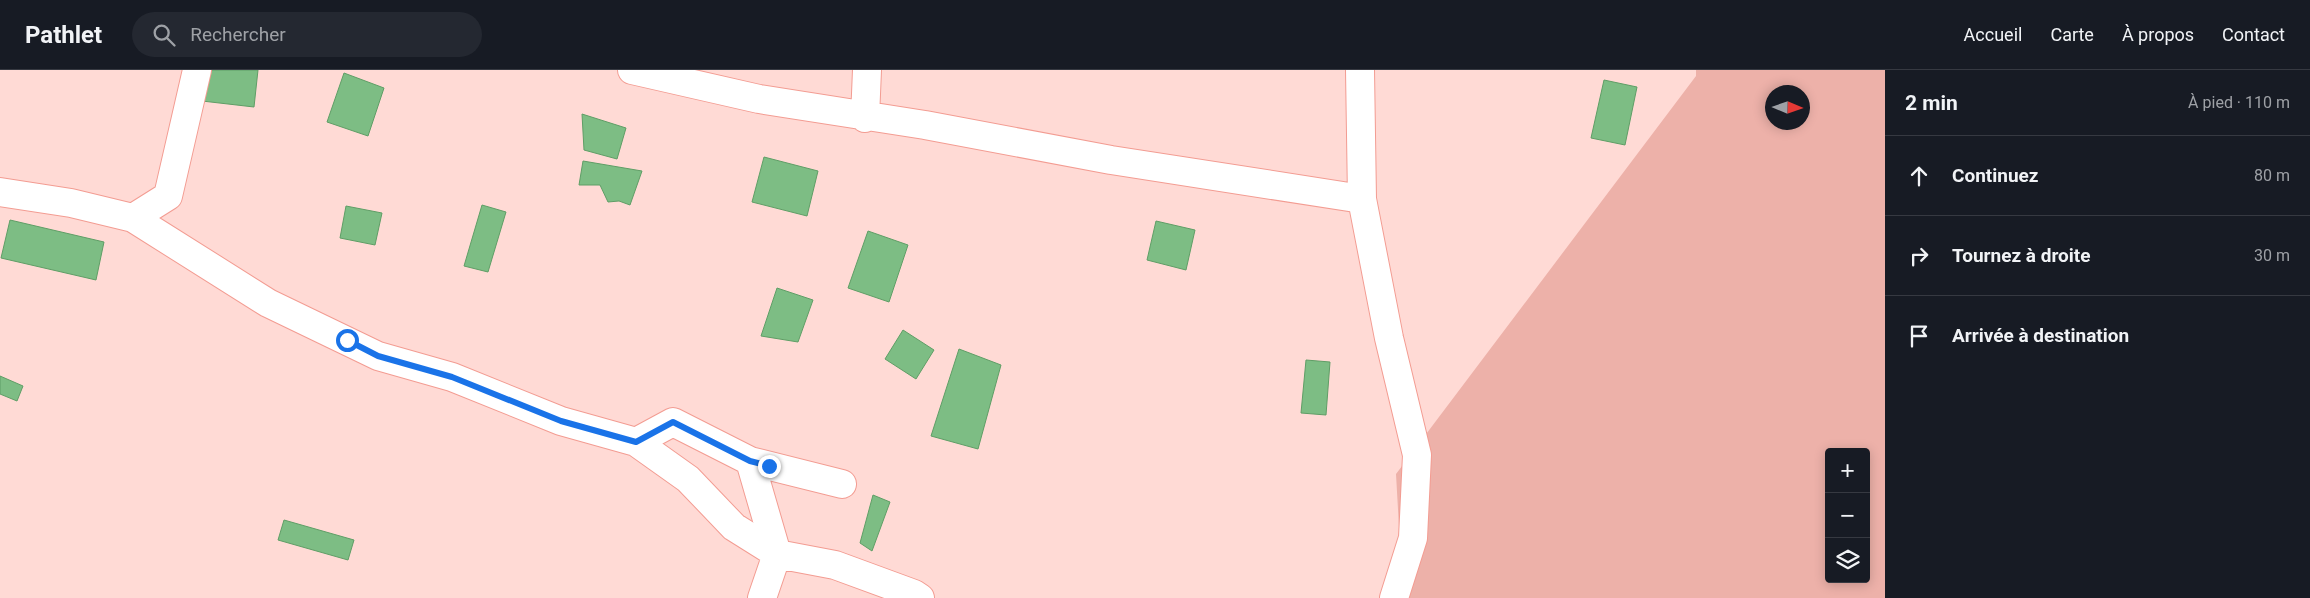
<!DOCTYPE html>
<html lang="fr">
<head>
<meta charset="utf-8">
<style>
	body { margin:0; font-family:Roboto,sans-serif; background:#242831; color:#f1f3f6 }
	.controls { position:absolute; right:15px; bottom:15px; display:grid; overflow:hidden; border-radius:5px; box-shadow:0 2px 12px #0003 }
	.controls button { width:45px; height:45px; display:grid; place-items:center; padding:0; border:0; border-bottom:1px solid #363941; background:#171b24; color:#f1f3f6; font:25px sans-serif }
	.compass { position:absolute; left:1765px; top:15px; width:45px; height:45px; border-radius:50%; background:#171b24; box-shadow:0 2px 12px #0003; rotate:92deg }
	.stop { position:absolute; width:15px; height:15px; margin:-11px; border:4px solid #1a73e8; border-radius:50%; background:#fff }
	.stop.end { background:#1a73e8; border-color:#fff; box-shadow:0 1px 5px #0008 }
	.list { margin:0; padding:0; list-style:none }
	h2 { display:flex; justify-content:space-between; align-items:center; height:65px; margin:0; padding:0 20px; font-size:21px }
	h2 small { font-size:16px; font-weight:400; color:#9ea1a6 }
	.list li { display:grid; grid-template-columns:32px 1fr auto; gap:15px; align-items:center; box-sizing:border-box; height:80px; padding:0 20px; border-top:1px solid #363941 }
	.list b { display:block; font-size:19px; white-space:nowrap }
	.list em { font-size:16px; font-style:normal; color:#9ea1a6 }
	.icon { flex:none; width:28px; height:28px; fill:none; stroke:currentColor; stroke-width:2; stroke-linecap:round; stroke-linejoin:round }
	.map { position:relative; flex:none; width:1885px; height:528px; overflow:hidden }
	header { display:flex; align-items:center; gap:30px; box-sizing:border-box; height:70px; padding:0 25px; background:#171b24; border-bottom:1px solid #363941 }
	header strong { font-size:24px }
	nav { display:flex; gap:28px; margin-inline-start:auto; font-size:18px }
	.search { width:350px; height:45px; background:#242831; display:flex; align-items:center; gap:12px; box-sizing:border-box; padding:0 18px; border-radius:28px; color:#9ea1a6; font-size:19px }
	main { display:flex }
	aside { flex:1; background:#171b24 }
	.map>svg:first-child { display:block }
</style>
</head>
<body>
<header>
<strong>Pathlet</strong>
<div class="search"><svg class="icon" aria-label="search" viewBox="0 0 24 24"><circle cx="10" cy="10" r="6"/><path d="M15 15l6 6"/></svg>Rechercher</div>
<nav><a>Accueil</a><a>Carte</a><a>À propos</a><a>Contact</a></nav>
</header>
<main>
<div class="map">
<svg width="1885" height="528" viewBox="0 0 1885 528">
	<rect width="100%" height="100%" fill="#ffdad5"/>
	<path fill="#edb1a9" fill-rule="evenodd" d="M 1696,0 L 1885,0 L 1885,528 L 1403,528 L 1396,404 L 1696,6 ZM 1772,22 L 1802,22 L 1802,52 L 1772,52 ZM 1829,382 L 1866,382 L 1866,509 L 1829,509 Z"/>
	<path fill="#7dbd84" stroke="#5f9e66" d="M 206,0 L 258,0 L 254,37 L 202,31 Z
		M 344,3 L 384,18 L 368,66 L 327,52 Z
		M 1604,10 L 1637,17 L 1625,75 L 1591,68 Z
		M 582,44 L 626,58 L 617,89 L 584,80 Z
		M 764,87 L 818,101 L 807,146 L 752,132 Z
		M 583,91 L 642,101 L 630,135 L 619,131 L 608,132 L 600,115 L 579,115 Z
		M 482,135 L 506,142 L 488,202 L 464,196 Z
		M 346,136 L 382,143 L 375,175 L 340,168 Z
		M 10,150 L 104,172 L 96,210 L 1,188 Z
		M 1156,151 L 1195,160 L 1186,200 L 1147,190 Z
		M 868,161 L 908,175 L 889,232 L 848,218 Z
		M 777,218 L 813,230 L 798,272 L 761,266 Z
		M 903,260 L 934,280 L 916,309 L 885,289 Z
		M 959,279 L 1001,295 L 978,379 L 931,366 Z
		M 1306,290 L 1330,292 L 1326,345 L 1301,343 Z
		M 0,306 L 23,316 L 17,331 L 0,324 Z
		M 873,425 L 890,432 L 872,481 L 860,473 Z
		M 284,450 L 354,470 L 348,490 L 278,470 Z"/>
	<g fill="none" stroke-linecap="round" stroke-linejoin="round">
		<defs>
			<path id="minor" d="M 632,0 L 759,29 L 925,55 L 1111,90 L 1362,129
				M 1360,0 L 1362,129 L 1389,268 L 1417,385 L 1413,468 L 1394,528
				M 865,48 L 867,0
				M 0,122 L 71,133 L 133,148 L 268,233 L 378,286 L 452,307 L 561,351 L 636,372 L 688,409 L 734,457 L 777,484 L 835,495 L 914,524 L 920,528
				M 133,148 L 168,126 L 197,0
				M 636,372 L 673,352 L 750,391 L 842,414
				M 750,391 L 777,484 L 762,528"/>
		</defs>
		<use href="#minor" stroke="#f39c92" stroke-width="30"/>
		<use href="#minor" stroke="#fff" stroke-width="28"/>
	</g>
	<g fill="none" stroke-linecap="round" stroke-linejoin="round">
		<path stroke="#1a73e8" stroke-width="6" d="M 347,270 L 378,286 L 452,307 L 561,351 L 636,372 L 673,352 L 750,391 L 769,396"/>
	</g>
</svg>
<div class="controls">
<button>+</button>
<button>−</button>
<button><svg class="icon" aria-label="layers" viewBox="0 0 24 24"><path d="M12 4l9 5-9 5-9-5zM3 14l9 5 9-5"/></svg></button>
</div>
<svg class="compass" viewBox="-18 -18 36 36"><path d="M0-13l5 13h-10z" fill="#e53935"/><path d="M0 13l5-13h-10z" fill="#9ea1a6"/></svg>
<div class="stop" style="left:347px;top:270px"></div>
<div class="stop end" style="left:769px;top:396px"></div>
</div>
<aside>
<h2>2 min<small>À pied · 110 m</small></h2>
<ul class="list">
<li><svg class="icon" aria-label="ahead" viewBox="0 0 24 24"><path d="M12 20V5M6 11l6-6 6 6"/></svg><div><b>Continuez</b></div><em>80 m</em></li>
<li><svg class="icon" aria-label="right" viewBox="0 0 24 24"><path d="M7 20v-9h11M14 6l5 5-5 5"/></svg><div><b>Tournez à droite</b></div><em>30 m</em></li>
<li><svg class="icon" aria-label="arrive" viewBox="0 0 24 24"><path d="M6 21V4h12l-3 4 3 4H6"/></svg><div><b>Arrivée à destination</b></div></li>
</ul>
</aside>
</main>
</body>
</html>
